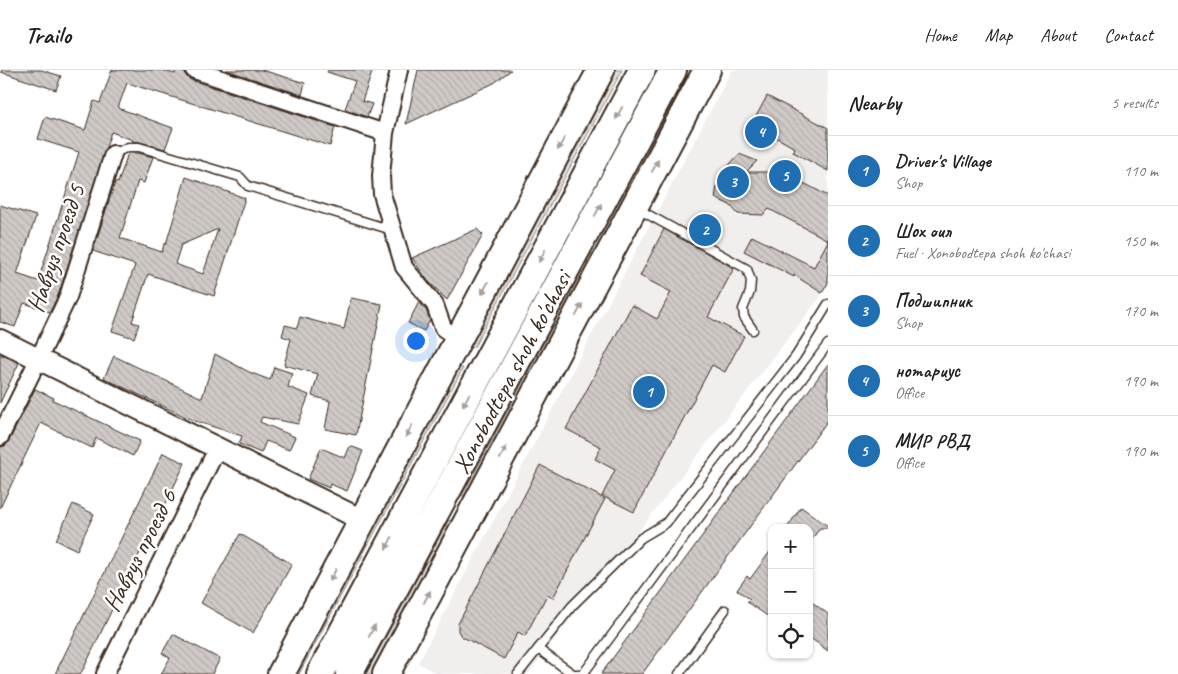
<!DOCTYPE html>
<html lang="en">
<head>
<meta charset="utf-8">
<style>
	body { margin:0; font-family:Caveat,sans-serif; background:#f6f6f6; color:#222 }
	.controls { position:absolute; right:15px; bottom:15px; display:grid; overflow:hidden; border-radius:10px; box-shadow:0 1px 4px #0004 }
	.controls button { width:45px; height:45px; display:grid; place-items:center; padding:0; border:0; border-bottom:1px solid #e0e0e0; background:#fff; color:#222; font:25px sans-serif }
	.you { position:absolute; left:415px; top:270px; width:18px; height:18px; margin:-12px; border:4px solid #fff; border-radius:50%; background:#1a73e8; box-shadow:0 0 0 8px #1a73e833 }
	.badge { display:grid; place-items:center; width:32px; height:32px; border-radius:50%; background:#1f6fb2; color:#fff; font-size:16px; font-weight:700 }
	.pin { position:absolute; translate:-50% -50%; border:2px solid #fff; box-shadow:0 1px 5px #0006 }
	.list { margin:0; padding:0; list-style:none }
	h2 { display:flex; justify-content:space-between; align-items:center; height:65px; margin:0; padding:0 20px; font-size:21px }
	h2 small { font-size:16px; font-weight:400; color:#767676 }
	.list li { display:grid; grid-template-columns:32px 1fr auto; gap:15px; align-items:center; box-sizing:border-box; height:70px; padding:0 20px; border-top:1px solid #e0e0e0 }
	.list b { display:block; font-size:19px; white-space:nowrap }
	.list p { margin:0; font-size:16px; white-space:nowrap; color:#767676 }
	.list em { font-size:16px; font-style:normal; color:#767676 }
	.icon { flex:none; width:28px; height:28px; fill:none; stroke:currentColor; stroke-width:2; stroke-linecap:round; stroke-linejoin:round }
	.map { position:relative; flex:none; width:828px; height:604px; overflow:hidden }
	header { display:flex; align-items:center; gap:30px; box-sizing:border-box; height:70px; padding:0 25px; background:#fff; border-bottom:1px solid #e0e0e0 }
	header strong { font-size:24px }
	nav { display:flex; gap:28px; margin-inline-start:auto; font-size:18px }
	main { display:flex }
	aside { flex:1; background:#fff }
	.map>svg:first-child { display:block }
</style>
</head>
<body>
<header>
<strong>Trailo</strong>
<nav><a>Home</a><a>Map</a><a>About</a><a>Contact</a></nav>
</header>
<main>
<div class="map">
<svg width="828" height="604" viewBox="0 0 828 604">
	<defs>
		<pattern id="building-back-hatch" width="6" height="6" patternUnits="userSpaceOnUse" patternTransform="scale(1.25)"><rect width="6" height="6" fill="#cfcac7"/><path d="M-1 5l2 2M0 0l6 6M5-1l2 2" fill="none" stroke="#b3aeaa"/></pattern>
	</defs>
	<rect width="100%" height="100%" fill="#fff"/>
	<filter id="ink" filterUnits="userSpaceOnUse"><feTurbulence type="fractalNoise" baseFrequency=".02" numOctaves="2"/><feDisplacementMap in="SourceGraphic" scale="10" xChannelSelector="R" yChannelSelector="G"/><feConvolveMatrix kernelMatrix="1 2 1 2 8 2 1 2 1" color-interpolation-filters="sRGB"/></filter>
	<g filter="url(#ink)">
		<path fill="#f1efee" d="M 732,0 L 828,0 L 828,217 L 528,604 L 437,604 L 418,593 Z"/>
		<path fill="#e2e0de" stroke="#8e857e" d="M 611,0 L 622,0 L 474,277 L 462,278 Z
			M 688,0 L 699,0 L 612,162 L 601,163 Z
			M 602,182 L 473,424 L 462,426 L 591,184 Z
			M 452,297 L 463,298 L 299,604 L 288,604 Z
			M 459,448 L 385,604 L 366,604 L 448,451 Z"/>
		<path fill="url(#building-back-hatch)" stroke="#3b2a1e" fill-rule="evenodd" d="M 2,0 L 41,0 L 61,6 L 56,20 L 1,2 Z
			M 112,0 L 161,0 L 175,4 L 175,0 L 184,0 L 186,6 L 191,10 L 335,57 L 330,76 L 127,13 L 118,38 L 173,58 L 165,79 L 140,72 L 132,71 L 133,70 L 111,62 L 59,223 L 50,242 L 24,233 L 15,257 L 0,252 L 0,135 L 36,146 L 17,204 L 38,211 L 79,82 L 38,69 L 45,47 L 85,60 L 94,31 L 100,33 Z
			M 226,0 L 262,0 L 305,13 L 302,25 Z
			M 328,0 L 373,0 L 362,31 L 372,34 L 367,47 L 345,39 L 355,11 L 327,2 Z
			M 418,0 L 511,0 L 494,13 L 406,54 Z
			M 767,26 L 828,58 L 828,101 L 793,82 L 795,78 L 752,54 Z
			M 128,83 L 138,83 L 153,87 L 144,113 L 138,111 L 120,168 L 162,182 L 164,174 L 166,174 L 186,107 L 245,128 L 214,226 L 148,204 L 132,252 L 139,254 L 134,268 L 112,261 L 135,195 L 93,181 L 115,112 L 118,113 ZM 218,159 L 203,204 L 175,194 L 181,175 Z
			M 739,84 L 757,91 L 746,102 L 783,102 L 828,126 L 828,170 L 769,139 L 763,145 L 738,144 L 730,135 L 715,128 L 717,116 L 722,103 Z
			M 477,159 L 483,165 L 447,230 L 428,211 L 412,188 Z
			M 664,159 L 734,198 L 708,247 L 744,266 L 725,302 L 712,295 L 634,442 L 602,426 L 615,400 L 595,389 L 601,377 L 566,359 L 632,235 L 657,249 L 671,222 L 640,206 Z
			M 752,166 L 814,197 L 828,171 L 828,213 L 822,223 L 794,205 L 794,207 L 744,181 Z
			M 351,228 L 382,234 L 356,365 L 325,359 L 330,331 L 312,326 L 318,304 L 284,295 L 291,269 L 282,266 L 285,255 L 297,258 L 300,247 L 344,259 Z
			M 419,232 L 426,240 L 430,250 L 424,261 L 408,253 Z
			M 0,284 L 19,293 L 0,333 Z
			M 215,284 L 249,302 L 270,310 L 274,297 L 292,303 L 288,317 L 309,325 L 298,354 L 262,347 L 260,352 L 295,367 L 289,380 L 266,371 L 261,383 L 239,374 L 242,366 L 192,350 L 104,308 L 114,286 L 202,328 Z
			M 828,294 L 828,350 L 642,604 L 601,604 Z
			M 35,319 L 54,328 L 53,330 L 140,371 L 133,386 L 96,368 L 92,378 L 41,353 L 0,438 L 0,377 L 5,376 L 9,371 Z
			M 350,376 L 363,381 L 347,421 L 330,414 L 329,418 L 308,409 L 321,378 L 345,388 Z
			M 163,383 L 185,393 L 167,431 L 129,504 L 84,598 L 80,604 L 55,604 Z
			M 540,395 L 605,429 L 553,528 L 547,525 L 525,566 L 518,562 L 504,589 L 461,566 L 458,561 L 458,554 Z
			M 73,434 L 94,444 L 77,480 L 56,470 Z
			M 801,437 L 828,456 L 828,458 L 820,458 L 809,473 L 809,458 L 787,458 Z
			M 240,464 L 292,494 L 253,563 L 201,533 Z
			M 772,479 L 772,549 L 747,532 L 750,529 L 737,520 L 747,506 L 750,509 Z
			M 809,530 L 828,544 L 828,581 L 809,567 Z
			M 173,564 L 220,589 L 212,604 L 161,604 L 170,588 L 162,583 Z"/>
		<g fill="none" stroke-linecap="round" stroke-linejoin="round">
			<defs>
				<path id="service" d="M 113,84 L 128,77 L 139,77 L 240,107 L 248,116 L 392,160
					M 638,139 L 747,199 L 751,211 L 750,222 L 743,239 L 744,247 L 753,260
					M 538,579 L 573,604 L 582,604
					M 518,604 L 572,536 L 641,468 L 666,453 L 796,286 L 828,234
					M 583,604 L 828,274
					M 679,604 L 725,540"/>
				<path id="minor" d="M 194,0 L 385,63
					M 399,0 L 385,63 L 381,106 L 382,124 L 404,197 L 435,235 L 443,258 L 458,269
					M 0,367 L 39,288 L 68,227 L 113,84
					M 105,604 L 217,379"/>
				<path id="tertiary" d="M 0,270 L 362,450"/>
				<path id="trunk" d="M 281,604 L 601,0
					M 320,604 L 642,0
					M 349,604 L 673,0
					M 386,604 L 707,0"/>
			</defs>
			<use href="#service" stroke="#3b2a1e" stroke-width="11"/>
			<use href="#minor" stroke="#3b2a1e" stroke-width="20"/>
			<use href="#tertiary" stroke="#3b2a1e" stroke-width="24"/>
			<use href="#trunk" stroke="#3b2a1e" stroke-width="30"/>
			<use href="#service" stroke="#fff" stroke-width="8"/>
			<use href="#minor" stroke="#fff" stroke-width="16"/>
			<use href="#tertiary" stroke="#fff" stroke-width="20"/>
			<use href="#trunk" stroke="#fff" stroke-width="26"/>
		</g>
		<defs><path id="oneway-solid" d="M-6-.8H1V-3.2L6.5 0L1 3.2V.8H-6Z" transform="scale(1.25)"/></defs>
		<g fill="#a79f9a">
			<use href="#oneway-solid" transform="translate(619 43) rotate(118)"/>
			<use href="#oneway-solid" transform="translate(561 74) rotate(118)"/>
			<use href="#oneway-solid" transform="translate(655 96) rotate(-62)"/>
			<use href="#oneway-solid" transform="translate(598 140) rotate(-62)"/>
			<use href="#oneway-solid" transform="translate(542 186) rotate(118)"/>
			<use href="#oneway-solid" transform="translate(485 218) rotate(118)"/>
			<use href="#oneway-solid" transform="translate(579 240) rotate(-62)"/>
			<use href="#oneway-solid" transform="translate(466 330) rotate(118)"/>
			<use href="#oneway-solid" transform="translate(409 361) rotate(118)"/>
			<use href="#oneway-solid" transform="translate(503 383) rotate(-62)"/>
			<use href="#oneway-solid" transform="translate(389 473) rotate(118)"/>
			<use href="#oneway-solid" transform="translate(333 505) rotate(117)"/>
			<use href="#oneway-solid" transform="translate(427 527) rotate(-62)"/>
			<use href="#oneway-solid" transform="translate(372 561) rotate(-62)"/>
		</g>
	</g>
	<g text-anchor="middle" stroke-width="5" stroke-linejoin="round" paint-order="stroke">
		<g font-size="25" fill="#3b2a1e" stroke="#fff">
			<text transform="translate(55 178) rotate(-71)" y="9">Навруз проезд 5</text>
			<text transform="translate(511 302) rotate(-62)" y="9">Xonobodtepa shoh ko'chasi</text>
			<text transform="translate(139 480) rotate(-63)" y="9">Навруз проезд 6</text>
		</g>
	</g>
</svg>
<div class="controls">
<button>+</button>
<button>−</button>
<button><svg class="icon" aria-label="locate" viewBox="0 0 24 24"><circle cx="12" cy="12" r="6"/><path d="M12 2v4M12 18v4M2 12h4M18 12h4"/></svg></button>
</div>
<div class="you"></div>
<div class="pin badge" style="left:649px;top:322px">1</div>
<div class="pin badge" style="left:705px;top:160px">2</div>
<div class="pin badge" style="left:733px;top:112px">3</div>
<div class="pin badge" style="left:761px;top:62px">4</div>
<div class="pin badge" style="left:785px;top:106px">5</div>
</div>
<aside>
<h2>Nearby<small>5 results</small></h2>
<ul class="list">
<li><span class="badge">1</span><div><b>Driver's Village</b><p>Shop</p></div><em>110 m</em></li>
<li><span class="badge">2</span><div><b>Шох оил</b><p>Fuel · Xonobodtepa shoh ko'chasi</p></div><em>150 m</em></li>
<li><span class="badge">3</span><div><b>Подшипник</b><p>Shop</p></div><em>170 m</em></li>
<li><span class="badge">4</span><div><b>нотариус</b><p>Office</p></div><em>190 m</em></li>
<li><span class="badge">5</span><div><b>МИР РВД</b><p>Office</p></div><em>190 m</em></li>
</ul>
</aside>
</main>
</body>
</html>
